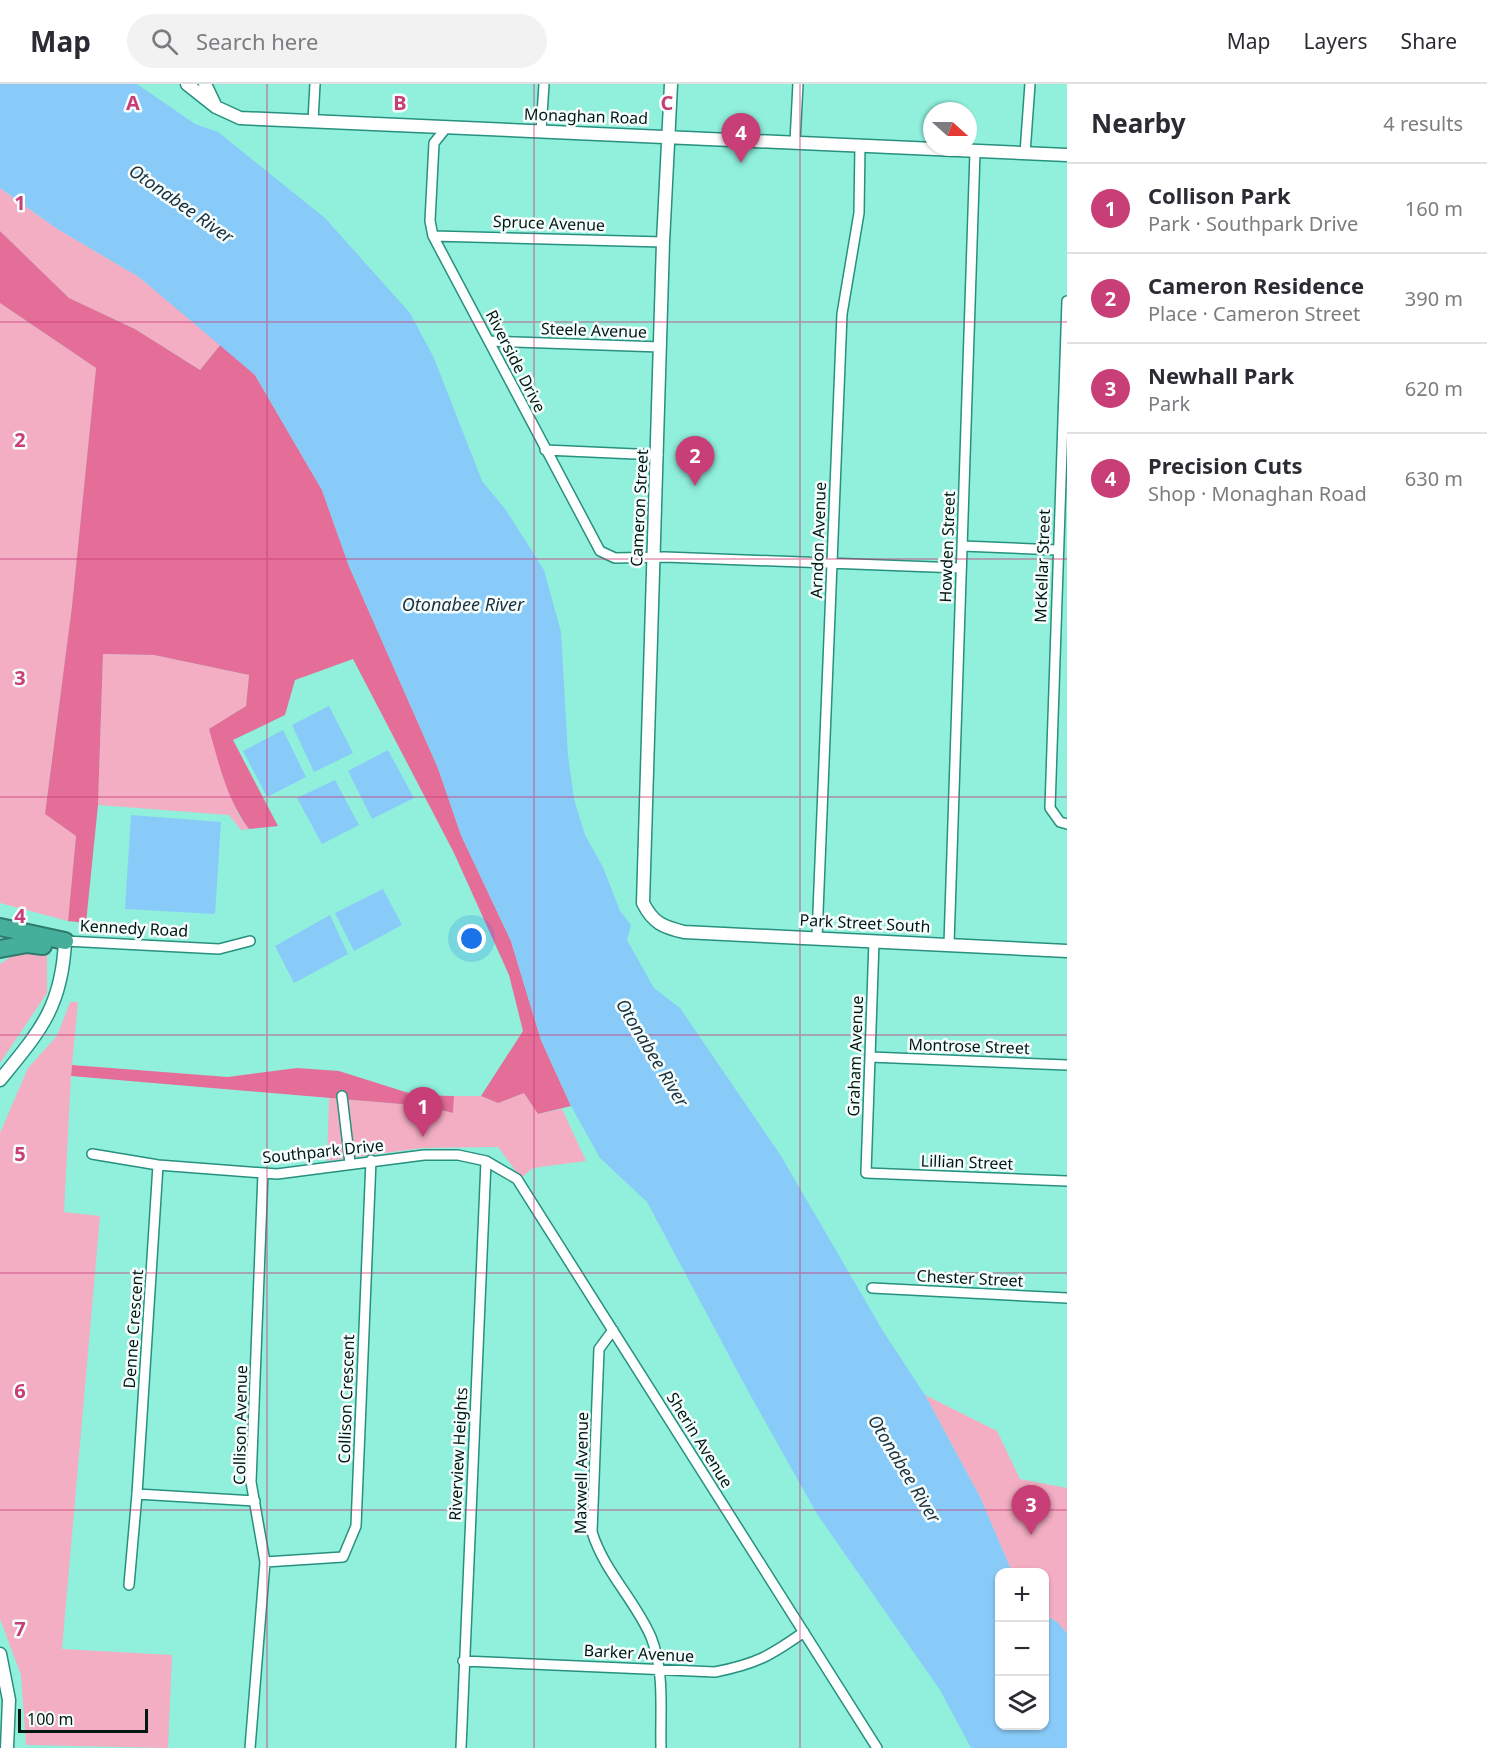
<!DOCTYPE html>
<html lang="en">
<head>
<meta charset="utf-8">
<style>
	body { margin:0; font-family:"Noto Sans",sans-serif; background:#f2f2f3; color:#2b2b33 }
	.controls { position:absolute; right:18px; bottom:18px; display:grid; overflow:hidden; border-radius:12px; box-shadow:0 2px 4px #0004 }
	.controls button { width:54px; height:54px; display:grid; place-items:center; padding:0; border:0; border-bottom:2px solid #e1e1e2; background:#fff; color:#2b2b33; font:30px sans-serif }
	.compass { position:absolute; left:923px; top:18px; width:54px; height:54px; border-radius:50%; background:#fff; box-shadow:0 2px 4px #0004; rotate:111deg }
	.scale { position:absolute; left:18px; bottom:15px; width:130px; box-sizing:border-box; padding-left:6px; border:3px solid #001712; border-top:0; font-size:16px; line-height:21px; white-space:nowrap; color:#001712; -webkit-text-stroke:4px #f5fefc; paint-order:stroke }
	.you { position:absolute; left:472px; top:855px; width:21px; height:21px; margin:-15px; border:4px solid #fff; border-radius:50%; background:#1a73e8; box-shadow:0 0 0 9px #1a73e833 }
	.badge { display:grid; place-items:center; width:39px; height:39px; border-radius:50%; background:#c83e77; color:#fff; font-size:20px; font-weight:700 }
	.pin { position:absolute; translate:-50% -50px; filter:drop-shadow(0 2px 3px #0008) }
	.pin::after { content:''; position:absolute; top:32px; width:21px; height:18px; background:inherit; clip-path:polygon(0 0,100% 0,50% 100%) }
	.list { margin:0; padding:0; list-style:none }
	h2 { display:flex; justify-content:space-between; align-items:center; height:78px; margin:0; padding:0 24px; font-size:26px }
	h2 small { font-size:20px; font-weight:400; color:#7c7c81 }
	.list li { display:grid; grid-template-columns:39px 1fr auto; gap:18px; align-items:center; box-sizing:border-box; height:90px; padding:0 24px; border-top:2px solid #e1e1e2 }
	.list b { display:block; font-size:22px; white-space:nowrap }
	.list p { margin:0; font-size:20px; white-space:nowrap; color:#7c7c81 }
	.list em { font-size:20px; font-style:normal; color:#7c7c81 }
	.icon { flex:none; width:33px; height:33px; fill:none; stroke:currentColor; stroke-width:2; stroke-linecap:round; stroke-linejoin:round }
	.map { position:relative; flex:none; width:1067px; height:1664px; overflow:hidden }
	header { display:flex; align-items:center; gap:36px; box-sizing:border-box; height:84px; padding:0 30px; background:#fff; border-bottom:2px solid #e1e1e2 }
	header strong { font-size:28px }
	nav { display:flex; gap:33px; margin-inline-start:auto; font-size:21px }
	.search { width:420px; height:54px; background:#f2f2f3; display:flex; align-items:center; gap:15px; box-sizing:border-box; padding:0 21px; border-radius:33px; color:#7c7c81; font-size:22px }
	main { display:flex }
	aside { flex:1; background:#fff }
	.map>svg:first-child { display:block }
</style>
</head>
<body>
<header>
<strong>Map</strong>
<div class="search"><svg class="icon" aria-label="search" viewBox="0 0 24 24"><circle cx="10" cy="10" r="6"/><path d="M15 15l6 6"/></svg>Search here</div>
<nav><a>Map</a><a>Layers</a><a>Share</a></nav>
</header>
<main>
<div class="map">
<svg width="1067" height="1664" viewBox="0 0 1067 1664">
	<rect width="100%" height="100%" fill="#90f0dc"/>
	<path fill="#f4aec3" d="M 0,104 L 56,144 L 139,193 L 221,260 L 200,286 L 135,245 L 69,214 L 0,147 Z
		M 0,219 L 96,284 L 72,522 L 45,730 L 76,752 L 68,837 L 0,819 Z
		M 103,570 L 154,571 L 249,591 L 246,622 L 209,645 L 238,730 L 249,745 L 241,746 L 229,731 L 98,721 Z
		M 18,868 L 47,871 L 47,909 L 0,979 L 0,880 Z
		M 70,918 L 78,918 L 71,992 L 64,1128 L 100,1132 L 62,1565 L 172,1571 L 168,1664 L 26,1661 L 21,1591 L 0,1535 L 0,1049 L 28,984 L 57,952 Z
		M 524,1009 L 538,1030 L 562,1025 L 586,1077 L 533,1084 L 521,1094 L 498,1063 L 422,1064 L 327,1077 L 329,1014 L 424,1022 L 453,1029 L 454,1012 L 481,1012 L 498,1019 Z
		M 925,1311 L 997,1347 L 1020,1395 L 1067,1404 L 1067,1549 L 1057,1538 L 1045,1531 L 1044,1488 L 1012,1488 L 980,1413 Z"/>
	<path fill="#e56e99" d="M 0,147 L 69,214 L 135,245 L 200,286 L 221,260 L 255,291 L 322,406 L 349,482 L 438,684 L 461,751 L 511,857 L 541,956 L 571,1022 L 538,1030 L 524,1009 L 498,1019 L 481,1012 L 523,947 L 509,891 L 454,769 L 353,575 L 295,596 L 285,631 L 233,656 L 278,742 L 249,745 C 227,716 219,680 209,645 L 246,622 L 249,591 L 154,571 L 103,570 L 98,721 L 86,839 L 68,837 L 76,752 L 45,730 L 72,522 L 96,284 L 0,219 Z
		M 72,981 L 228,993 L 297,984 L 339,987 L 415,1011 L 454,1012 L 453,1029 L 424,1022 L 71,992 Z"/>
	<path fill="#89cbf8" d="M 0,0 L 137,0 L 195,40 L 218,48 L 325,134 L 410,229 L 434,274 L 482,397 L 506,426 L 544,486 L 561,548 L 568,671 L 574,715 L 585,751 L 603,783 L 620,827 L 631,841 L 627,856 L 654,904 L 680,924 L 781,1072 L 883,1247 L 925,1311 L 980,1413 L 1012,1488 L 1000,1488 L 1000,1642 L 1044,1642 L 1045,1531 L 1057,1538 L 1067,1549 L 1067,1664 L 971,1664 L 940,1606 L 817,1430 L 748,1307 L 647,1118 L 600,1074 L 571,1022 L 541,956 L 511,857 L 461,751 L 438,684 L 349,482 L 322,406 L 255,291 L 139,193 L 56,144 L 0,104 Z
		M 329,622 L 353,669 L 314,688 L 292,641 Z
		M 283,646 L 306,693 L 267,713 L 243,667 Z
		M 388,666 L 414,714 L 372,735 L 348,687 Z
		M 335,696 L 359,741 L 322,760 L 297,714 Z
		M 131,731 L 221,738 L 215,830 L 125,825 Z
		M 383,805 L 402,841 L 354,867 L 335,829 Z
		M 330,831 L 348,870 L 294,899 L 275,862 Z"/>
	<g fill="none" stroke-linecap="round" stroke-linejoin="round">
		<defs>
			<path id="street" d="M 313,37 L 315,0
				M 446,44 L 434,59 L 430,137 L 433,152 L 600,467 L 615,474 L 665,473 L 960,484
				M 541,47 L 544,0
				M 795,58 L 798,0
				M 1025,69 L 1030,0
				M 433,152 L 663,158
				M 1067,217 L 1050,724 L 1060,738 L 1067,740
				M 490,257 L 661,263
				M 545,366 L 658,371
				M 962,462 L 1057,466
				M 817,853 L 842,230 L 859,129 L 860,61
				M 65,857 L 219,865 L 250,857
				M 874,857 L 866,1089 L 1067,1097
				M 949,860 L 975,68
				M 870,973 L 1067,981
				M 342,1012 L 350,1079
				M 92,1070 L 158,1081 L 277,1090 L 424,1071 L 458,1071 L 486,1077 L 517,1095 L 877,1664
				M 872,1204 L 1067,1214
				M 613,1246 L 599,1265 L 592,1448 C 604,1487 635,1516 651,1553 C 665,1588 660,1627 661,1664
				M 137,1410 L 255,1417
				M 265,1478 L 343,1473 L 356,1442 L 371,1076
				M 129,1501 L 137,1410 L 158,1081
				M 463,1577 L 715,1588 C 756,1580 770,1572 804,1548
				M 250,1664 L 265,1478 L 251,1398 L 263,1089
				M 461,1664 L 486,1077"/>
			<path id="secondary" d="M 187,0 L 216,23 L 240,34 L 1067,71
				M 205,0 L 214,19
				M 671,0 L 663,158 L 643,819 C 653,839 663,843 684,848 L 1067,867
				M 0,996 C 40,947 62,923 65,857
				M 0,1570 L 9,1616 L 7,1664"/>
			<path id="highway" d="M 0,843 L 65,857
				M 0,865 L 27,860 L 43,862"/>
		</defs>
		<use href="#street" stroke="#27907e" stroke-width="12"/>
		<use href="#secondary" stroke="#27907e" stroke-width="15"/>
		<use href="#highway" stroke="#2e7a6c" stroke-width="20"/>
		<use href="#street" stroke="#fff" stroke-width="9"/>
		<use href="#secondary" stroke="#fff" stroke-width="12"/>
		<use href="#highway" stroke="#46af9c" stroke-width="16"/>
	</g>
	<path fill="none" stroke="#c83e77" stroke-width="1.5" stroke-opacity="0.55" d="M 267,0 L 267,1664M 534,0 L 534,1664M 800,0 L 800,1664M 0,238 L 1067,238M 0,475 L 1067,475M 0,713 L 1067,713M 0,951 L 1067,951M 0,1189 L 1067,1189M 0,1426 L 1067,1426"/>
	<g text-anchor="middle" stroke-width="5" stroke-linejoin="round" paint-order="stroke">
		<g font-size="16" fill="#001712" stroke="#f5fefc">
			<text transform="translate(586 32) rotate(2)" y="6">Monaghan Road</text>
			<text transform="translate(549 139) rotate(2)" y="6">Spruce Avenue</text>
			<text transform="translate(594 246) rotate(2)" y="6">Steele Avenue</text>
			<text transform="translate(516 277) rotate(63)" y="6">Riverside Drive</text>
			<text transform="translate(639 424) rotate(-87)" y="6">Cameron Street</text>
			<text transform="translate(818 456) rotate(-88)" y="6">Arndon Avenue</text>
			<text transform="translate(947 463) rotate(-88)" y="6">Howden Street</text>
			<text transform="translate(1042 482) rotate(-88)" y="6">McKellar Street</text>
			<text transform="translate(865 839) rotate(3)" y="6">Park Street South</text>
			<text transform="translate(134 844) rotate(3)" y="6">Kennedy Road</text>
			<text transform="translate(969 962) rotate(2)" y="6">Montrose Street</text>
			<text transform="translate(855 972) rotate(-88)" y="6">Graham Avenue</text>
			<text transform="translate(323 1067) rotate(-6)" y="6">Southpark Drive</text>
			<text transform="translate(967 1078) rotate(2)" y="6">Lillian Street</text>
			<text transform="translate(970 1194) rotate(3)" y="6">Chester Street</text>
			<text transform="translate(133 1245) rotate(-86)" y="6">Denne Crescent</text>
			<text transform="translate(346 1315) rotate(-88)" y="6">Collison Crescent</text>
			<text transform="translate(240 1341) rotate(-89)" y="6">Collison Avenue</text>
			<text transform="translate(700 1356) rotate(58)" y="6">Sherin Avenue</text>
			<text transform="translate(458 1370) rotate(-87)" y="6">Riverview Heights</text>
			<text transform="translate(581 1389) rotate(-89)" y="6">Maxwell Avenue</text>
			<text transform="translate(639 1569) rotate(3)" y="6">Barker Avenue</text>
		</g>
		<g font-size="18" font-style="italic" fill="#1c303e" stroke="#f5fefc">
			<text transform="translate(181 120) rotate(35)" y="6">Otonabee River</text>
			<text x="463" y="527">Otonabee River</text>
			<text transform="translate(652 969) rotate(59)" y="6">Otonabee River</text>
			<text transform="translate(904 1385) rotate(59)" y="6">Otonabee River</text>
		</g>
	</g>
	<g font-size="20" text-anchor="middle" font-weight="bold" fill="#c83e77" stroke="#f5fefc" stroke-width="5" stroke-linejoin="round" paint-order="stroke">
		<text x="133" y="26">A</text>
		<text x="400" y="26">B</text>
		<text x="667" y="26">C</text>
		<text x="20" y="126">1</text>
		<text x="20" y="363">2</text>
		<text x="20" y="601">3</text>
		<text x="20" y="839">4</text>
		<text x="20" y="1077">5</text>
		<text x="20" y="1314">6</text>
		<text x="20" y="1552">7</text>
	</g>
</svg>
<div class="controls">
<button>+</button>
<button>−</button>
<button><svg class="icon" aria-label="layers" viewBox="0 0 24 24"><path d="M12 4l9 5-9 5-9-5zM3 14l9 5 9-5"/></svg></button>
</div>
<svg class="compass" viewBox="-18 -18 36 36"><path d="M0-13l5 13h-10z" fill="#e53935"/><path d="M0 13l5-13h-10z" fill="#7c7c81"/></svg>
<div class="scale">100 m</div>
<div class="you"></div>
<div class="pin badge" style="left:423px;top:1053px">1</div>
<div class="pin badge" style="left:695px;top:402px">2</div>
<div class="pin badge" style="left:1031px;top:1451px">3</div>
<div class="pin badge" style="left:741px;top:79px">4</div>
</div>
<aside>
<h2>Nearby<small>4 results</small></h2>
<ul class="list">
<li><span class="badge">1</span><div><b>Collison Park</b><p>Park · Southpark Drive</p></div><em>160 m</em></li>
<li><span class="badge">2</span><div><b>Cameron Residence</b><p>Place · Cameron Street</p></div><em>390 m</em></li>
<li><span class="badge">3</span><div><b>Newhall Park</b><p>Park</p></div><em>620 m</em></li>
<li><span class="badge">4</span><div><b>Precision Cuts</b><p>Shop · Monaghan Road</p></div><em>630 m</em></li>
</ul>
</aside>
</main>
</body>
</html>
